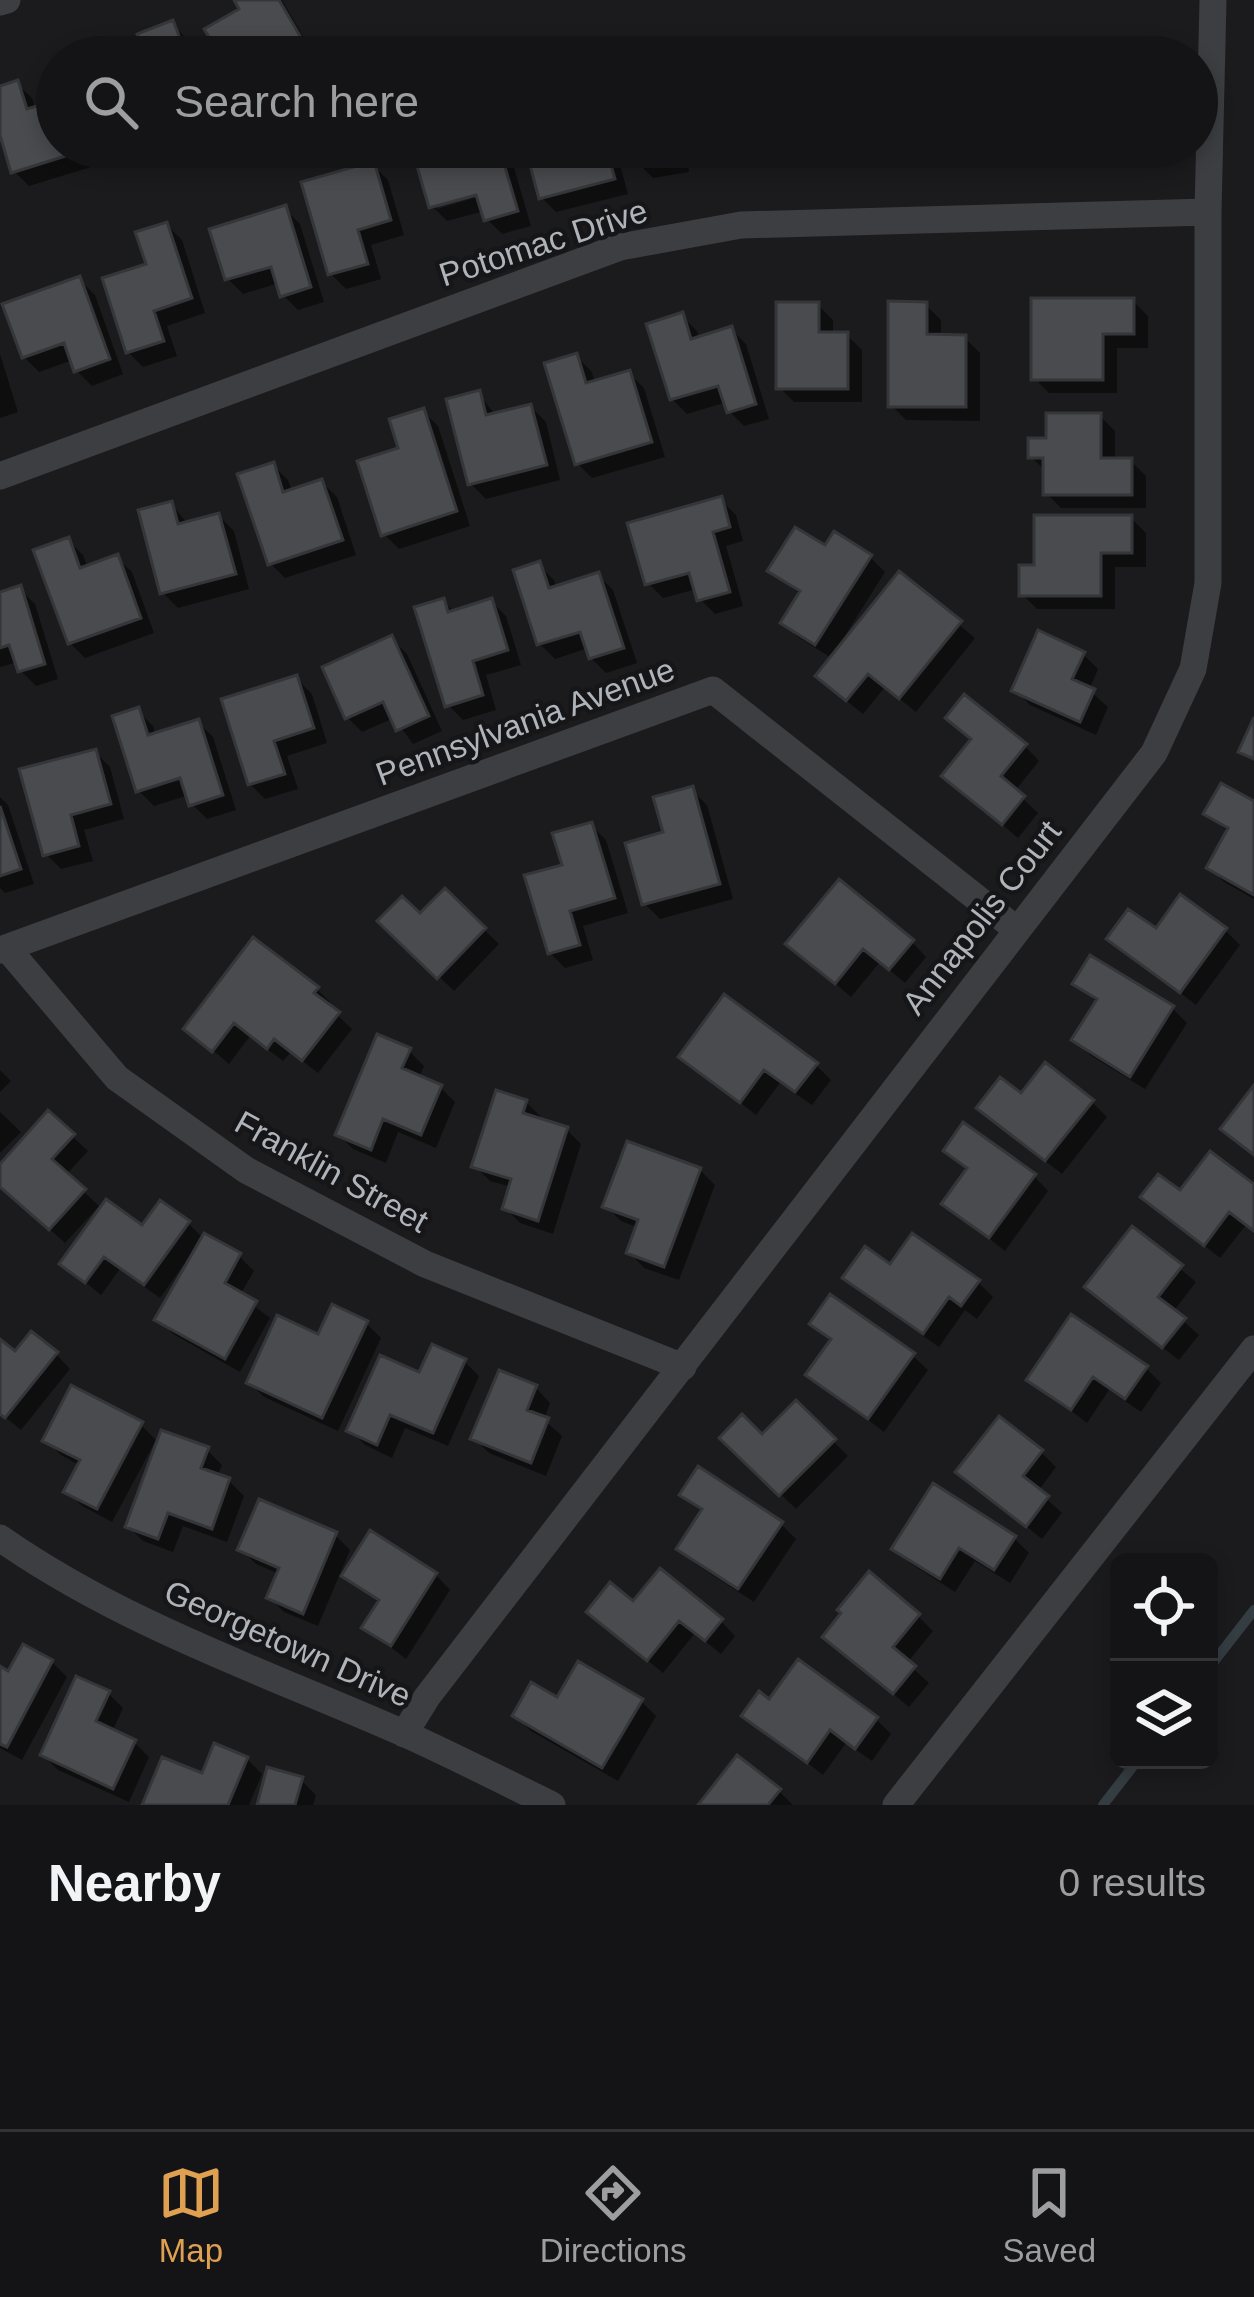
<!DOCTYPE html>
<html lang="en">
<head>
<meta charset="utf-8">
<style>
	body { margin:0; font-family:Helvetica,sans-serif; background:#1d1d1f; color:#f1f3f6 }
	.controls { position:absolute; right:36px; bottom:36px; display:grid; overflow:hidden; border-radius:18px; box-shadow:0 6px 18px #0003 }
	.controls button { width:108px; height:108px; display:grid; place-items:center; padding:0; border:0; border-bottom:3px solid #333335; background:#141416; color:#f1f3f6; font:60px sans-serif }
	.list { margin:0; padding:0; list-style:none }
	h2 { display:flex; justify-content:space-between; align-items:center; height:156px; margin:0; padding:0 48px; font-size:51px }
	h2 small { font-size:39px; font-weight:400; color:#9d9ea1 }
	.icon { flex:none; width:66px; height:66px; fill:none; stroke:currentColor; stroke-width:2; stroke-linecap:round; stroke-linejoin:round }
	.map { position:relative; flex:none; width:1254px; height:1805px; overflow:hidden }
	.search { position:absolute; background:#141416; box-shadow:0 6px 18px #0003; left:36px; right:36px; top:36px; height:132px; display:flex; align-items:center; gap:30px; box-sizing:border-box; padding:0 42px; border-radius:66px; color:#9d9ea1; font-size:45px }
	.sheet { height:324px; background:#141416 }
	nav { display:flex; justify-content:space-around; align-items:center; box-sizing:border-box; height:168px; border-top:3px solid #333335; background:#141416; font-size:33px; color:#9d9ea1 }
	nav a { display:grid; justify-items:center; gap:6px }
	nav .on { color:#dfa151 }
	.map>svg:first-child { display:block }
</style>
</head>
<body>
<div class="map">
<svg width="1254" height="1805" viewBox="0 0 1254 1805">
	<rect width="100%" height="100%" fill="#1b1b1d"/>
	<path fill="#0007" fill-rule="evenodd" d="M 238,0 L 282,0 L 315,57 L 224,57 L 243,10 Z
		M 172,24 L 187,39 L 194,57 L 149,57 Z
		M 17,84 L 32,98 L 36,110 L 57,103 L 57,147 L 96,147 L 101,164 L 29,186 L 14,171 L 0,125 L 0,89 Z
		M 140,147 L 180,147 L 183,157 L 156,166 Z
		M 441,147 L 508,147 L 531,226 L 502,234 L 487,219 L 484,211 L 447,221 L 432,206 ZM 490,188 L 491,193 L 437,209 L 437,203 Z
		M 528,147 L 615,147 L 628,194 L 556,212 L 541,197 Z
		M 635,147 L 685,147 L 689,172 L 653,178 L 638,163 Z
		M 798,147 L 845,147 L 845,164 L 813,164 Z
		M 855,147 L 943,147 L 943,161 L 869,161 Z
		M 959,147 L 1045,147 L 1045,160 L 972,160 Z
		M 1070,147 L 1158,147 L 1158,159 L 1082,159 Z
		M 373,165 L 388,180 L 404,235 L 371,245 L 381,279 L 346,289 L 331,274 Z
		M 285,209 L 300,224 L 324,302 L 298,310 L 283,295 L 279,283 L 243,294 L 228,279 Z
		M 167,225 L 182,240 L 205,313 L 167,326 L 177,356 L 143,367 L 128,352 L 149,266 Z
		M 80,280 L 95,295 L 123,374 L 92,386 L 77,371 L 73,360 L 39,372 L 24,357 Z
		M 1133,301 L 1148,316 L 1148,348 L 1117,348 L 1117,393 L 1049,393 L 1034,378 Z
		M 818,305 L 833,320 L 833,335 L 847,335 L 862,350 L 862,402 L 794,402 L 779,387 Z
		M 926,305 L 941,320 L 941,337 L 965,338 L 980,353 L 980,421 L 906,420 L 891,405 Z
		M 682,316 L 697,331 L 700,339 L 731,329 L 746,344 L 769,419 L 744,426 L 729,411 L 727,402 L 687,414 L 672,399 Z
		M 0,354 L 18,412 L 0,418 Z
		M 577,357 L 592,372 L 595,384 L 629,373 L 644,388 L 665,457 L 592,478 L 577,463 Z
		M 479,394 L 496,416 L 531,407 L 546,422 L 560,480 L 486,499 L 471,484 Z
		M 423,411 L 438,426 L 470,526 L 399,549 L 384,534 L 401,450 Z
		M 1100,416 L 1115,431 L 1115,461 L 1131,461 L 1146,476 L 1146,508 L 1061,508 L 1046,493 L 1046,471 L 1031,457 L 1049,441 Z
		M 273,465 L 288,480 L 292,492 L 322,482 L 337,497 L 356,555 L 285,578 L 270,563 Z
		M 721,500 L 736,515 L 743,541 L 726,546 L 743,606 L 715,614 L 700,599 L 697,589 L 663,598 L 648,583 Z
		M 171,504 L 188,524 L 219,516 L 234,531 L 249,589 L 178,608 L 163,593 Z
		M 1131,518 L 1146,533 L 1146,567 L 1115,567 L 1115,609 L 1037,609 L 1022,594 L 1037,568 Z
		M 68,540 L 83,555 L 88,568 L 117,558 L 132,572 L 154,633 L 85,658 L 70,643 Z
		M 826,549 L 870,557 L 885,572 L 841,642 L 844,645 L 900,576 L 975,638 L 916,712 L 885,687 L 863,714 L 834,691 L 833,659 L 798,637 L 784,623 L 801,595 L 771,571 Z
		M 539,565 L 554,580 L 557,589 L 598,575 L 613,590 L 637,663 L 606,673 L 591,658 L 588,648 L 555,659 L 540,644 Z
		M 20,589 L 35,604 L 58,679 L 36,686 L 21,671 L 18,662 L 0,667 L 0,595 Z
		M 443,601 L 455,613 L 491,601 L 506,616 L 521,665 L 486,675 L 496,710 L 463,720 L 448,705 Z
		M 392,639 L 407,654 L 442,731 L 413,744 L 394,718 L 362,732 L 347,717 Z
		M 1083,654 L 1098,669 L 1089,690 L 1108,707 L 1096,735 L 1030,705 L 1015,690 Z
		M 297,679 L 312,694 L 327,743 L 287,756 L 298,789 L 265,799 L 250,784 Z
		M 138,711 L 153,726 L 156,736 L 198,722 L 213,737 L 236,810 L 207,819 L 192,804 L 189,795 L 154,806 L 139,791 Z
		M 973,740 L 1025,746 L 1039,761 L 1015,791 L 1038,813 L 1018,838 L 945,776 Z
		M 95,752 L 110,767 L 124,819 L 84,830 L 93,861 L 61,869 L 46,854 Z
		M 692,790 L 707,805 L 733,899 L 660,919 L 645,904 L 667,834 Z
		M 0,797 L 8,805 L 34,884 L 5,893 L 0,888 Z
		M 1254,805 L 1254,899 L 1224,882 L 1209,867 L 1229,832 L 1207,813 Z
		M 591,825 L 606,840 L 628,913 L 583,926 L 593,960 L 565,968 L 550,953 L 566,867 Z
		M 445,892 L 499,944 L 454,991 L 382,921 L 420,917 Z
		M 1225,930 L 1240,945 L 1196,1005 L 1110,939 L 1156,932 Z
		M 912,942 L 926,957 L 905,983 L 880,962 L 851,997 L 789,944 Z
		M 1076,984 L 1172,1008 L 1187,1023 L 1145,1089 L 1090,1055 L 1075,1040 L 1098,1003 Z
		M 317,989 L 332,1004 L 329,1007 L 352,1029 L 318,1073 L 291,1052 L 283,1061 L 250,1036 L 229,1064 L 187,1028 Z
		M 409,1051 L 424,1066 L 419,1078 L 440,1087 L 455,1102 L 436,1148 L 398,1132 L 386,1163 L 353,1149 L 338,1134 Z
		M 682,1056 L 816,1065 L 831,1080 L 812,1105 L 780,1083 L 756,1115 Z
		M 0,1070 L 11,1081 L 0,1092 Z
		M 1022,1097 L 1092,1102 L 1107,1117 L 1062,1174 L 995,1122 Z
		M 526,1102 L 541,1117 L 539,1121 L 566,1129 L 581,1144 L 553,1234 L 520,1223 L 505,1208 L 512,1187 L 490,1181 L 475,1166 Z
		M 0,1112 L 21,1132 L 0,1153 Z
		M 48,1114 L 88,1151 L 66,1175 L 99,1206 L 65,1243 L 0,1184 L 0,1169 Z
		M 947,1150 L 1034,1176 L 1048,1191 L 1005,1251 L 945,1204 L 969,1171 Z
		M 700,1170 L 715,1185 L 679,1280 L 644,1268 L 630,1253 L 639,1228 L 621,1221 L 606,1206 Z
		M 1254,1187 L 1254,1231 L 1246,1225 L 1220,1258 L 1144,1197 Z
		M 188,1223 L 204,1239 L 239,1256 L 254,1271 L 240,1295 L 270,1318 L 240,1372 L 173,1334 L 158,1319 L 188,1267 L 184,1264 L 160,1298 L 120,1269 L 101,1295 L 63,1264 L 143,1229 Z
		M 1133,1230 L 1196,1282 L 1173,1312 L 1199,1335 L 1179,1360 L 1103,1302 Z
		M 891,1268 L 978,1282 L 993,1297 L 977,1319 L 965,1310 L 939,1347 L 861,1293 L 846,1278 Z
		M 366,1323 L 381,1338 L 338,1431 L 264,1397 L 249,1382 L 320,1338 Z
		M 813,1323 L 913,1356 L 928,1370 L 884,1432 L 809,1375 L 833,1342 Z
		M 0,1343 L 16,1355 L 56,1354 L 70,1369 L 21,1430 L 0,1413 Z
		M 464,1361 L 479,1376 L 448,1446 L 405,1428 L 392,1458 L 365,1445 L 350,1430 L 421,1376 Z
		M 1146,1368 L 1161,1383 L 1141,1412 L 1109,1390 L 1087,1423 L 1030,1379 Z
		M 536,1388 L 550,1403 L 544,1420 L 562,1436 L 546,1476 L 489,1453 L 474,1438 Z
		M 796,1404 L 848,1456 L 796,1509 L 723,1438 L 762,1438 Z
		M 141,1425 L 156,1440 L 112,1522 L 82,1506 L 67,1491 L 81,1466 L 61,1455 L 46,1440 Z
		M 207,1450 L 222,1465 L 217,1477 L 229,1481 L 244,1496 L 227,1542 L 183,1526 L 173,1552 L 143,1541 L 128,1526 Z
		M 1041,1452 L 1056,1467 L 1038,1491 L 1062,1513 L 1042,1539 L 959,1472 Z
		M 683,1494 L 781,1524 L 796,1539 L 754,1602 L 694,1563 L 680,1549 L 703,1512 Z
		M 335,1535 L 350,1550 L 318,1626 L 284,1612 L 269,1597 L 279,1574 L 256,1564 L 241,1549 Z
		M 1014,1538 L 1029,1553 L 1010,1583 L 975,1561 L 955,1592 L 910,1563 L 895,1549 Z
		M 436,1575 L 450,1590 L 406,1659 L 365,1627 L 380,1603 L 345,1576 Z
		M 634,1605 L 721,1621 L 735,1636 L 721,1654 L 695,1633 L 663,1673 L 605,1626 Z
		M 918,1616 L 933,1631 L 907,1663 L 929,1683 L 909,1707 L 841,1651 Z
		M 52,1662 L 67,1677 L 22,1760 L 0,1748 L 0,1670 L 9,1675 Z
		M 108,1693 L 123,1708 L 112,1732 L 134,1742 L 149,1757 L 129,1802 L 58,1770 L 43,1755 Z
		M 641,1701 L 656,1716 L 618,1781 L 531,1731 L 516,1716 Z
		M 770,1703 L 876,1719 L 891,1734 L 872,1761 L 846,1743 L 823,1775 L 745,1715 Z
		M 247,1759 L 262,1774 L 249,1805 L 146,1805 Z
		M 301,1780 L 316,1795 L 313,1805 L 260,1805 Z
		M 779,1791 L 793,1805 L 702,1805 Z"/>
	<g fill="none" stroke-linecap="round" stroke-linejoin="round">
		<path stroke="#343d42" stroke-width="10" d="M 1209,1668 L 1254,1610
			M 1103,1805 L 1138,1760"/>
	</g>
	<path fill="#4a4b4f" stroke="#353639" stroke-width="3" d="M 234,0 L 279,0 L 303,41 L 275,57 L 221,57 L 204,29 L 239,9 Z
		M 173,20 L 187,57 L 145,57 L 137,34 Z
		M 18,80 L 27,109 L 57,100 L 57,147 L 88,149 L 11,173 L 0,135 L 0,86 Z
		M 431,147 L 499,147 L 518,211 L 484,221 L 476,195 L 429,208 L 413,152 Z
		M 525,147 L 606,147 L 615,179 L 539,199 Z
		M 632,147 L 674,147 L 675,158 L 635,164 Z
		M 374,161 L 391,220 L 358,230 L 368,264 L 328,275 L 301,182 Z
		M 286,205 L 311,287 L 280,297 L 271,267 L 225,280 L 209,229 Z
		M 167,222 L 192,298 L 154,311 L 164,341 L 126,353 L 102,278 L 146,264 L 135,232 Z
		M 80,276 L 110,359 L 74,372 L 64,343 L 22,358 L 2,304 Z
		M 1031,298 L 1134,298 L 1134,334 L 1103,334 L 1103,380 L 1031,380 Z
		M 888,301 L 927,302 L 927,334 L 966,335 L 966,407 L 888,407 Z
		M 776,302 L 819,302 L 819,332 L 848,332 L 848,389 L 776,389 Z
		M 683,312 L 691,339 L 732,326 L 756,404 L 727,413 L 718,386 L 670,400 L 646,324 Z
		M 577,353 L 586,383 L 630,370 L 652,442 L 575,465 L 544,363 Z
		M 480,390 L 486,415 L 531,404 L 547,465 L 468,485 L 446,399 Z
		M 424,408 L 457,511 L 381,536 L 357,461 L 398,448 L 389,419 Z
		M 1046,413 L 1101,413 L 1101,458 L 1132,458 L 1132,495 L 1043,495 L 1043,458 L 1028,458 L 1028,438 L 1046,438 Z
		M 274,462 L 283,492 L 322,479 L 343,540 L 268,565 L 237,474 Z
		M 722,496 L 730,527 L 713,532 L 730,592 L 697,601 L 689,573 L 645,585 L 627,523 Z
		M 172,501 L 178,524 L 219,513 L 236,574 L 160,594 L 138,510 Z
		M 1034,515 L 1132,515 L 1132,553 L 1101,553 L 1101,596 L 1019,596 L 1019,565 L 1034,565 Z
		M 795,527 L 825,545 L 834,531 L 872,555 L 815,645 L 780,623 L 800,591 L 767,571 Z
		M 69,537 L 80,568 L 118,554 L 141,618 L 68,644 L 33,550 Z
		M 540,561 L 549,588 L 599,572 L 624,648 L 589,659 L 580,632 L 537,645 L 513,570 Z
		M 899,571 L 962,621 L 899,699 L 868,674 L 846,701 L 815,676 Z
		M 21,585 L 45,664 L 18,672 L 9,645 L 0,648 L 0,592 Z
		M 444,598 L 448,612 L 492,598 L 508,650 L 473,661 L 483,695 L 445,707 L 414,607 Z
		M 1038,630 L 1085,652 L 1072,679 L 1095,689 L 1080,722 L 1011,691 Z
		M 392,635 L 429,716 L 396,731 L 383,702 L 345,719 L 322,667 Z
		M 297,675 L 314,728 L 274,741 L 285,774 L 248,785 L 221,699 Z
		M 964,694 L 1027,744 L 1001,776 L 1025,796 L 1002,825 L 941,776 L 971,739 L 945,718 Z
		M 139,707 L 148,735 L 199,719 L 223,795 L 189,806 L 180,778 L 136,792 L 112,716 Z
		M 1254,717 L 1254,759 L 1238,752 Z
		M 96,749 L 111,804 L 71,815 L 79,846 L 43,856 L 19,769 Z
		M 1221,783 L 1254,801 L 1254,895 L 1206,868 L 1228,828 L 1203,814 Z
		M 693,786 L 720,884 L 642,905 L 625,843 L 663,832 L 653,797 Z
		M 0,806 L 21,869 L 0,876 Z
		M 592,822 L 615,898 L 570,911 L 580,945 L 548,954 L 524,875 L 562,865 L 552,833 Z
		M 839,879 L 914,940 L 889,970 L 863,949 L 835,984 L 785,944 Z
		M 445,888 L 486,928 L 437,979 L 377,921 L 402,896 L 420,913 Z
		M 1180,894 L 1227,928 L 1180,993 L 1106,939 L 1128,909 L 1156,928 Z
		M 253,937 L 319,987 L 314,993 L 340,1012 L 302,1061 L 274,1039 L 267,1049 L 234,1023 L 212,1052 L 183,1029 Z
		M 1090,955 L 1174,1006 L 1130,1077 L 1071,1040 L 1097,999 L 1072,984 Z
		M 724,994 L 818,1063 L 795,1092 L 764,1070 L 740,1103 L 678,1057 Z
		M 377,1034 L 411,1048 L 402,1068 L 442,1085 L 421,1135 L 383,1119 L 371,1150 L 335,1135 Z
		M 1045,1062 L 1094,1100 L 1045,1161 L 976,1108 L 1000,1077 L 1021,1093 Z
		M 1254,1085 L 1254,1155 L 1220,1129 Z
		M 496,1090 L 527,1100 L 523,1113 L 568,1127 L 538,1221 L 502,1209 L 511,1179 L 471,1167 Z
		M 48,1110 L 75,1134 L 52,1159 L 86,1189 L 49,1230 L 0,1187 L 0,1164 Z
		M 963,1122 L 1036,1174 L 989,1238 L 941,1204 L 967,1168 L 943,1151 Z
		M 627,1141 L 701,1168 L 664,1267 L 626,1253 L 638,1220 L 602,1207 Z
		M 1210,1151 L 1254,1184 L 1254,1231 L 1229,1212 L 1204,1246 L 1140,1197 L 1158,1174 L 1180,1190 Z
		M 106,1199 L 142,1225 L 160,1200 L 190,1221 L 144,1285 L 104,1257 L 85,1283 L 59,1264 Z
		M 1132,1226 L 1183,1265 L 1158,1297 L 1186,1318 L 1162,1348 L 1084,1287 Z
		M 204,1233 L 241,1253 L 225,1283 L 257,1301 L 225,1359 L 154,1320 Z
		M 912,1233 L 980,1280 L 961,1306 L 949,1297 L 923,1334 L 842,1278 L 865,1246 L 890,1264 Z
		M 830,1294 L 915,1353 L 868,1419 L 805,1375 L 831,1339 L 809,1324 Z
		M 332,1304 L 368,1321 L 322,1418 L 246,1383 L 277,1315 L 318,1334 Z
		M 1071,1314 L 1148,1366 L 1125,1399 L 1093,1377 L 1071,1410 L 1026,1380 Z
		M 31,1331 L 58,1352 L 5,1418 L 0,1414 L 0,1339 L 15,1351 Z
		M 432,1344 L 466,1359 L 433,1433 L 390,1415 L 377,1445 L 346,1431 L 380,1355 L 419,1372 Z
		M 499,1370 L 537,1385 L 527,1410 L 549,1418 L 531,1463 L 470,1439 Z
		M 71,1385 L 143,1422 L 97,1509 L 63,1492 L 80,1460 L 42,1441 Z
		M 796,1400 L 836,1439 L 779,1496 L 719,1438 L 742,1414 L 762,1434 Z
		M 999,1416 L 1043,1450 L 1023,1476 L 1049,1496 L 1026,1527 L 955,1472 Z
		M 161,1430 L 209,1447 L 201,1468 L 230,1478 L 212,1529 L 168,1513 L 158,1539 L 125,1527 Z
		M 698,1466 L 783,1522 L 738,1589 L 676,1549 L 702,1509 L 679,1495 Z
		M 933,1483 L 1016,1536 L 994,1570 L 959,1548 L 940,1579 L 891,1549 Z
		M 259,1499 L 337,1532 L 303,1614 L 266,1598 L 279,1568 L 237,1550 Z
		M 370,1530 L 437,1573 L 391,1646 L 361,1628 L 379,1600 L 341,1576 Z
		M 660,1568 L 723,1619 L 705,1641 L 679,1621 L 647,1661 L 586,1612 L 610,1582 L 633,1601 Z
		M 869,1571 L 920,1614 L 893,1647 L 916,1666 L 893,1694 L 822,1637 L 841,1613 L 837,1610 Z
		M 23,1644 L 53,1660 L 7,1747 L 0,1744 L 0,1666 L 8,1671 Z
		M 798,1659 L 878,1717 L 855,1749 L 830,1730 L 807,1763 L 741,1716 L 759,1691 L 769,1699 Z
		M 578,1661 L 643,1699 L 602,1768 L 512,1716 L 531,1682 L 557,1697 Z
		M 76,1676 L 110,1691 L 96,1721 L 136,1740 L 113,1789 L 40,1755 Z
		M 214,1743 L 248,1757 L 228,1805 L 142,1805 L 162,1757 L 202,1773 Z
		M 737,1755 L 781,1789 L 768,1805 L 698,1805 Z
		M 267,1767 L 303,1777 L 295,1805 L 257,1805 Z"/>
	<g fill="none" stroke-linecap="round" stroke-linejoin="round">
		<path stroke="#3d3e42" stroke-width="27" d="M 0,2 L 7,0
			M 0,476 L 620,247 L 741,225 L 1208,212
			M 7,948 L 117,1078 L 246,1170 L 425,1264 L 683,1367
			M 0,950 L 713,690 L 1016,929
			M 0,1538 C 123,1624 267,1673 403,1733 C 454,1756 503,1781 552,1805
			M 404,1734 L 427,1697 L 1154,753 L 1193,669 L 1208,583 L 1208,212 L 1213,0
			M 896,1805 L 1254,1349"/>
	</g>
	<g text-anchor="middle" stroke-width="9" stroke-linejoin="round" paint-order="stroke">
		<g font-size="33" fill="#afb4bb" stroke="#161618">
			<text transform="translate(543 242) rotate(-18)" y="12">Potomac Drive</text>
			<text transform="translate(525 721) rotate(-20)" y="12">Pennsylvania Avenue</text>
			<text transform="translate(981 917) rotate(-52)" y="12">Annapolis Court</text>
			<text transform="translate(332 1171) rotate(29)" y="12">Franklin Street</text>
			<text transform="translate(288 1643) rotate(24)" y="12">Georgetown Drive</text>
		</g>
	</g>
</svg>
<div class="controls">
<button><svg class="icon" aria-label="locate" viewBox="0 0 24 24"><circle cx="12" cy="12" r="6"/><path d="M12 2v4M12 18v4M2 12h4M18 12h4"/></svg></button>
<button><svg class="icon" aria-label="layers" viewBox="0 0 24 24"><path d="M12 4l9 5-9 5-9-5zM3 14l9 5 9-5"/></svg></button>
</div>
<div class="search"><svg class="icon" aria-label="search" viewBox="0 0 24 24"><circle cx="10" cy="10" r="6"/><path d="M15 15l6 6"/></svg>Search here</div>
</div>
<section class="sheet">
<h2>Nearby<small>0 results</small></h2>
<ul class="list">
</ul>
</section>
<nav>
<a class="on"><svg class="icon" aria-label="map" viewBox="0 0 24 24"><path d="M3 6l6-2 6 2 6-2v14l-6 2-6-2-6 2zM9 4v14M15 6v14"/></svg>Map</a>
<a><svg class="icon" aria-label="directions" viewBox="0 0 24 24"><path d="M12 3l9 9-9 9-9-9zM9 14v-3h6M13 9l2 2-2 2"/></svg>Directions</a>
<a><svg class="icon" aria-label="saved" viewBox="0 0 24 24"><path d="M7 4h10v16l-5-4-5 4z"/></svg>Saved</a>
</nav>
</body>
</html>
